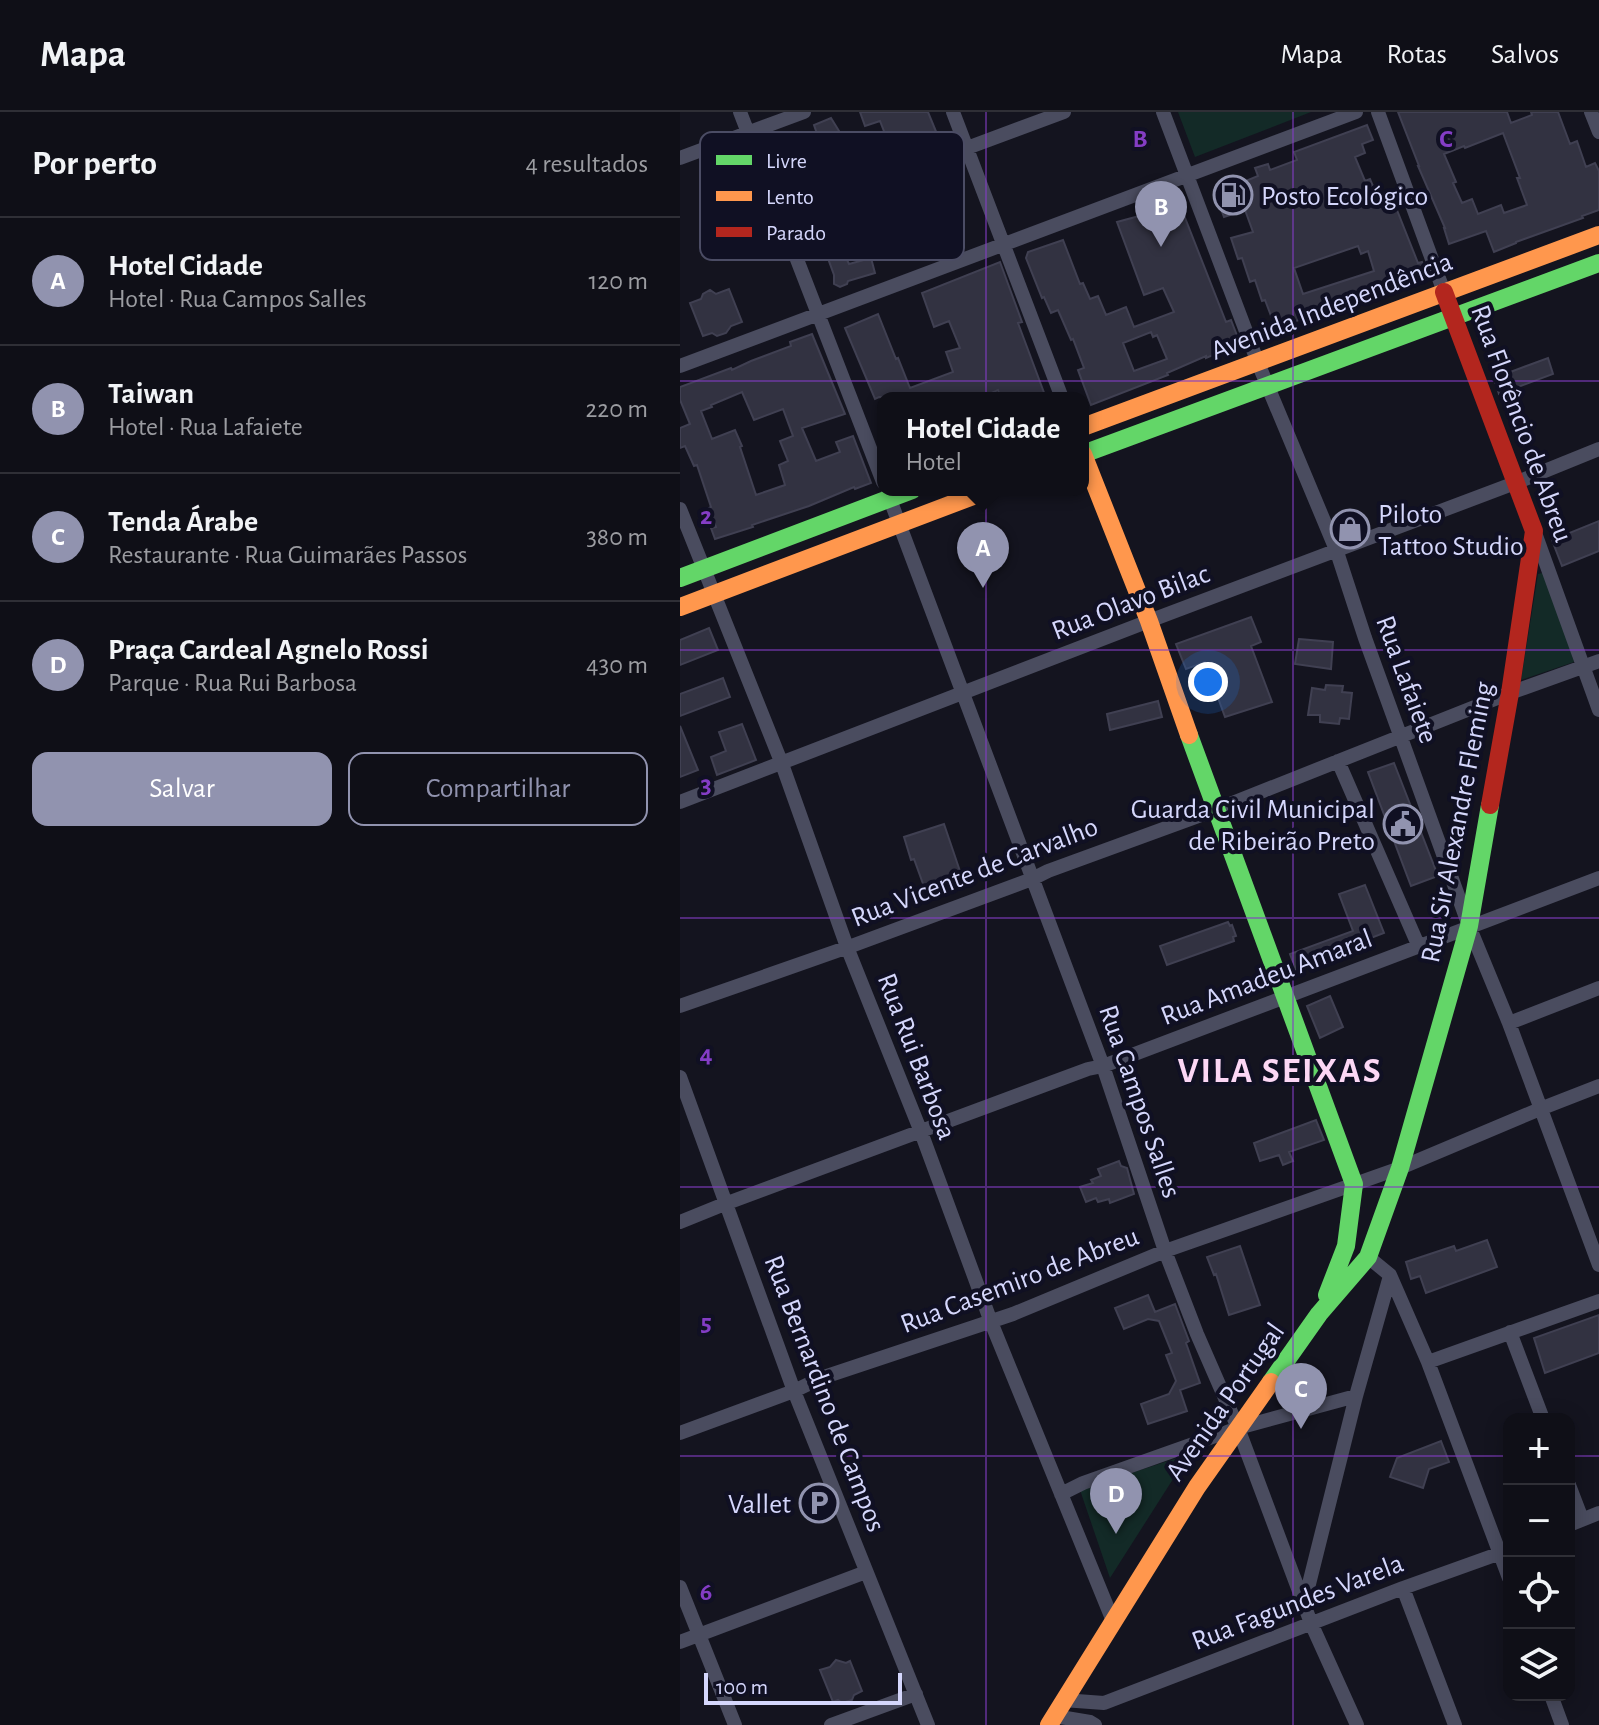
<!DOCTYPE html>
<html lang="pt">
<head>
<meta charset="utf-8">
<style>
	body { margin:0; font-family:"Alegreya Sans",sans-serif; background:#181820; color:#f1f3f6 }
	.controls { position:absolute; right:24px; bottom:24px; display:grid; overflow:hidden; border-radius:16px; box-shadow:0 4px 20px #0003 }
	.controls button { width:72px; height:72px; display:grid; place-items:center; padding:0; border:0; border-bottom:2px solid #2f2f36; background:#0f0f17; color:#f1f3f6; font:40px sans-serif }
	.scale { position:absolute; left:24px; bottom:20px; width:198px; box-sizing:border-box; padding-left:8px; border:4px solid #d5d7fc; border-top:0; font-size:22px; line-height:28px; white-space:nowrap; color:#d5d7fc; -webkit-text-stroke:6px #101023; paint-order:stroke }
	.you { position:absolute; left:528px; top:570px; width:28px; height:28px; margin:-20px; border:6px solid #fff; border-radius:50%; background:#1a73e8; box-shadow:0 0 0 12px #1a73e833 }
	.badge { display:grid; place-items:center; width:52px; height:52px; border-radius:50%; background:#9193af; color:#fff; font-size:26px; font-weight:700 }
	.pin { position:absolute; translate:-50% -66px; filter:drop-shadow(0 2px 4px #0008) }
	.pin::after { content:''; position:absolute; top:42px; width:28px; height:24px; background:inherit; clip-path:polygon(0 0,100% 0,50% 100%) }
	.popup { position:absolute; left:197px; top:280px; width:212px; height:104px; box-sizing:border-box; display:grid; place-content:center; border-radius:16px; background:#0f0f17; filter:drop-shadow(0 2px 6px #0005); font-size:26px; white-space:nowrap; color:#9b9ca1 }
	.popup b { font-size:30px; color:#f1f3f6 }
	.popup::after { content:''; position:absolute; left:50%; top:100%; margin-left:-16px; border:16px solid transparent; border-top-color:#0f0f17 }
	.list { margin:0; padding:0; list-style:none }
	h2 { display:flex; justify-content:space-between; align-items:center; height:104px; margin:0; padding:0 32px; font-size:34px }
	h2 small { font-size:26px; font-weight:400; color:#9b9ca1 }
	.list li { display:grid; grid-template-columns:52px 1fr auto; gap:24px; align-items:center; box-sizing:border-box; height:128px; padding:0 32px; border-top:2px solid #2f2f36 }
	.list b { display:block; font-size:30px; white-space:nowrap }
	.list p { margin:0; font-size:26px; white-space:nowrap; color:#9b9ca1 }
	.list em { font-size:26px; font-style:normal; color:#9b9ca1 }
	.actions { display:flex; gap:16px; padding:24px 32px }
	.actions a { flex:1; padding:18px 0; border:2px solid #9193af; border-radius:16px; text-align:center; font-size:28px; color:#9193af }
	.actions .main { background:#9193af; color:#fff }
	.icon { flex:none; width:44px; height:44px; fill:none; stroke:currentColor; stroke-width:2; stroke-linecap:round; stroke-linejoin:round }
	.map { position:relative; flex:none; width:919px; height:1613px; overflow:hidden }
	header { display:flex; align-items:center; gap:48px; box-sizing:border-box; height:112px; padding:0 40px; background:#0f0f17; border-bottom:2px solid #2f2f36 }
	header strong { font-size:38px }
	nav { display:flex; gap:44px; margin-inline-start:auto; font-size:28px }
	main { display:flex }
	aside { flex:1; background:#0f0f17 }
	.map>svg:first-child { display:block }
</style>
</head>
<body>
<header>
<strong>Mapa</strong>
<nav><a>Mapa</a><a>Rotas</a><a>Salvos</a></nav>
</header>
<main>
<aside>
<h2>Por perto<small>4 resultados</small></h2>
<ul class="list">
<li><span class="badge">A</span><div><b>Hotel Cidade</b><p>Hotel · Rua Campos Salles</p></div><em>120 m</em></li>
<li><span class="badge">B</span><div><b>Taiwan</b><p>Hotel · Rua Lafaiete</p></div><em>220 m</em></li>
<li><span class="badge">C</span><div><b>Tenda Árabe</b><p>Restaurante · Rua Guimarães Passos</p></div><em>380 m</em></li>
<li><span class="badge">D</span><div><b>Praça Cardeal Agnelo Rossi</b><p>Parque · Rua Rui Barbosa</p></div><em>430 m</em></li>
</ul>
<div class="actions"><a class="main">Salvar</a><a>Compartilhar</a></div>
</aside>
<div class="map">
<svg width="919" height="1613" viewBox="0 0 919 1613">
	<rect width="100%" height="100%" fill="#14141f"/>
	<path fill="#132a27" d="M 498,0 L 631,0 L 515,45 Z
		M 866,460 L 894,550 L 841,568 L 858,462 Z
		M 509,1342 L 430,1466 L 400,1378 Z"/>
	<path fill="#323241" stroke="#404052" stroke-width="2" fill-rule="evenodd" d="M 180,0 L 248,0 L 257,22 L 259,21 L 264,33 L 262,34 L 267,48 L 222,66 L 217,52 L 214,52 L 210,43 L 212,40 L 200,9 L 185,14 Z
		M 718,0 L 827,0 L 831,11 L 852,3 L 851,0 L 878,0 L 890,32 L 897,29 L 906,55 L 915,51 L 919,59 L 919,98 L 902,104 L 903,106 L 836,130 L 836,131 L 814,140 L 806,119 L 769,132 L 764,116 L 765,116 L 738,54 L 739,54 ZM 823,21 L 840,66 L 837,66 L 847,93 L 824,101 L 821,93 L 798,102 L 792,87 L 782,91 L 773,71 L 776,70 L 764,42 L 784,34 L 785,36 Z
		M 151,6 L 159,19 L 158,27 L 162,35 L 144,42 L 134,13 Z
		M 687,13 L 693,28 L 682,32 L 685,41 L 675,45 L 685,69 L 690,67 L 699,88 L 711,83 L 738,151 L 742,150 L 748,164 L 704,180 L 652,195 L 596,217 L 585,188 L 582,189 L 575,168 L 570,170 L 562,146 L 558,147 L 551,126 L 573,120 L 565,98 L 544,105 L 534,78 L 548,73 L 549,76 L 578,64 L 575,56 L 588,52 L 590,58 L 617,48 L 614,40 ZM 678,134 L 681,142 L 688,139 L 694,159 L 623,182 L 614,156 Z
		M 116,20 L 140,76 L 148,73 L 157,99 L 159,98 L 167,122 L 160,125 L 163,132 L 160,133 L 169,152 L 191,146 L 195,161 L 168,169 L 167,172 L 160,175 L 154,172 L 154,163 L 130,97 L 126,88 L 120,85 L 116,73 L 118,69 L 113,54 L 111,54 L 103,41 L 100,26 Z
		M 500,93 L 546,210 L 551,208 L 561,234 L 546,240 L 545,238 L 526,246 L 526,244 L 487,261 L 488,263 L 411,293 L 398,258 L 404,256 L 393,227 L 391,228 L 378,198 L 371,201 L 364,185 L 362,186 L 346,146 L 348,140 L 383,128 L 400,172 L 403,171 L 410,187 L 418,184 L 426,203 L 446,195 L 454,215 L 494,200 L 483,176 L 464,183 L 437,110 ZM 471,220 L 473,225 L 477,223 L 487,247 L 454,259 L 443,231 Z
		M 320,150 L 342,210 L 338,211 L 344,227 L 366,286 L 321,286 L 318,278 L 300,286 L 199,285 L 195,287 L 165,216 L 198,202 L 216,247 L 218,246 L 230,276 L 273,260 L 266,240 L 280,236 L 269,209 L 254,215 L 242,181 Z
		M 49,177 L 62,210 L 51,214 L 46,221 L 37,224 L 32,221 L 23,224 L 10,191 L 21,187 L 23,182 L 30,178 L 36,182 Z
		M 132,222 L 165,302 L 122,316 L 136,349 L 160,340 L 156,330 L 173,324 L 191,371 L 175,377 L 174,375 L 129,394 L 72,413 L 73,415 L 35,427 L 31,416 L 36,415 L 29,396 L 31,395 L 17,353 L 14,354 L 5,334 L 0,336 L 0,316 L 10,312 L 0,288 L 0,275 L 51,256 L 52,258 L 71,249 L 111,234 L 110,230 ZM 62,280 L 74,308 L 103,297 L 113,324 L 100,329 L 108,349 L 99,353 L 105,373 L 76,383 L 60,335 L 62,334 L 55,318 L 32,327 L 21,299 L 32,295 L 31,293 Z
		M 868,246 L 873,262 L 819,282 L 814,266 Z
		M 919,409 L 919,439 L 882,454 L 872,428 Z
		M 571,505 L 581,530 L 571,534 L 592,590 L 545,605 L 525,550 L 506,557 L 496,532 Z
		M 29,516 L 38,538 L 0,553 L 0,528 Z
		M 619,527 L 653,530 L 651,557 L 615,552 Z
		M 43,566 L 50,585 L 0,604 L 0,582 Z
		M 646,573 L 663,574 L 662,580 L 672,581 L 669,607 L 660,606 L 659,612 L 640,610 L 640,603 L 628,603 L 632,576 L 645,578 Z
		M 478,589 L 482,605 L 430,618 L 427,602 Z
		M 62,612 L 76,648 L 37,663 L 31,645 L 46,639 L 39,620 Z
		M 0,614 L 18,658 L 0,665 Z
		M 714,651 L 758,764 L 731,774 L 688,660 Z
		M 264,712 L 283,768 L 246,780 L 234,747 L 231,748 L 224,725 Z
		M 685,773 L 704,821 L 662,837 L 663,841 L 616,858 L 610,842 L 673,819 L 659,782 Z
		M 548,810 L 550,814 L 552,813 L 556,824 L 553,825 L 554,829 L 487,853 L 480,834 Z
		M 650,884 L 663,915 L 640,926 L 627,894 Z
		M 636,1008 L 644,1028 L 609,1040 L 613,1049 L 603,1053 L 599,1043 L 580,1049 L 574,1031 Z
		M 439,1049 L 441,1054 L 447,1056 L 454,1082 L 430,1091 L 429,1087 L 418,1090 L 416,1086 L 406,1090 L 400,1075 L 413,1071 L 411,1068 L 421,1064 L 418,1057 Z
		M 807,1128 L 817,1155 L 746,1181 L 740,1164 L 731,1167 L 726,1150 L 774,1134 L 776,1139 Z
		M 560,1134 L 580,1193 L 549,1203 L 536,1162 L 534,1163 L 527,1145 Z
		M 468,1183 L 475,1200 L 495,1192 L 509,1229 L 506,1231 L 520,1271 L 500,1278 L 507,1299 L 468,1312 L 461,1292 L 489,1282 L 496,1269 L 486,1243 L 492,1241 L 479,1209 L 468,1207 L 444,1217 L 435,1196 Z
		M 919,1203 L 919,1241 L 865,1261 L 854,1226 Z
		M 761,1329 L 769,1350 L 749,1357 L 743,1376 L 710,1365 L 717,1346 Z
		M 156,1548 L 166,1551 L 170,1549 L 182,1579 L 174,1583 L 172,1588 L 162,1591 L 158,1588 L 153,1590 L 140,1558 L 150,1555 Z"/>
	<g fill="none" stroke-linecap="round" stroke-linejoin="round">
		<path stroke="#4a4c5f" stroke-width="14" d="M 60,0 L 203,370
			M 273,0 L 382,286
			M 483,0 L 578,251 L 657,440 L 685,526 L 789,814 L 829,911 L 919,1153
			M 698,0 L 764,180
			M 911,0 L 919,20
			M 287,36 L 384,0
			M 0,46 L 124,0
			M 0,254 L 676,0
			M 208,382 L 423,954 L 485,1139 L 517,1222 L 558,1316 L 631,1511 L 677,1613
			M 0,397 L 102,652 L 167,835 L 241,1020 L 311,1210 L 433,1509
			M 855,421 L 919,598
			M 658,649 L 739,835
			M 0,690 L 469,509 L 835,371 L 919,337
			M 0,894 L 174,833 L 352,767 L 368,759 L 535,698 L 830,581 L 919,549
			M 829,911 L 919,876
			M 0,965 L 114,1279 L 248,1613
			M 0,1110 L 42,1093 L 408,957 L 423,954 L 919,766
			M 688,1145 L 710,1163 L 748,1250 L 829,1466
			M 830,1220 L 863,1307
			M 748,1250 L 919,1189
			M 0,1321 L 114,1279 L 141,1266 L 333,1202 L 485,1139 L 720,1056 L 860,997 L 919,974
			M 889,1373 L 902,1407
			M 381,1382 L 403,1371 L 558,1316 L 676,1284
			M 889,1413 L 919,1401
			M 0,1475 L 55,1613
			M 723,1476 L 775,1613
			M 624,1492 L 676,1284 L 710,1164
			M 0,1530 L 186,1460
			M 871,1583 L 882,1613
			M 383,1588 L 424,1591 L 723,1476 L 829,1438
			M 374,1604 L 410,1610 L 415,1613
			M 151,1613 L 236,1582"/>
		<path stroke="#63d668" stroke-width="18" d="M 403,342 L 919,151
			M 0,466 L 232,378
			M 509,623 L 674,1072 L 666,1134 L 647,1183
			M 591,1270 L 639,1202 L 688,1145 L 720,1056 L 789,814 L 810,693"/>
		<path stroke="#ff974d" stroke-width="18" d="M 403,315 L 919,123
			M 403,342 L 469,509 L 509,623
			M 0,495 L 309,378
			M 369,1613 L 517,1375 L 591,1270"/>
		<path stroke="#b3261e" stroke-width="18" d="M 764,180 L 854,419 L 830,581 L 810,693"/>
	</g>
	<path fill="none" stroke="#843dc5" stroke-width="2" stroke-opacity="0.55" d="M 306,0 L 306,1613M 613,0 L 613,1613M 0,269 L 919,269M 0,538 L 919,538M 0,806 L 919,806M 0,1075 L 919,1075M 0,1344 L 829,1344M 889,1344 L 919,1344"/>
	<defs>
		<symbol id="fuel-ring" viewBox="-11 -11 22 22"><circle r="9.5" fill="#101023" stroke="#9193af" stroke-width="1.5"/><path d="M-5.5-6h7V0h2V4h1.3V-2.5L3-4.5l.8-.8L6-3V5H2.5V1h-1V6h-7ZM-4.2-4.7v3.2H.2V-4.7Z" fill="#9193af"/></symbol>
		<symbol id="shop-ring" viewBox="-11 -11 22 22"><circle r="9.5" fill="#101023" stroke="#9193af" stroke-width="1.5"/><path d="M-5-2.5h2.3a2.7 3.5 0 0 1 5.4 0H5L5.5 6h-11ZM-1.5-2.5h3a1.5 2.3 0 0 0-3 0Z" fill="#9193af"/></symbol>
		<symbol id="civic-ring" viewBox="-11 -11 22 22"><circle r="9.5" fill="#101023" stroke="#9193af" stroke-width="1.5"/><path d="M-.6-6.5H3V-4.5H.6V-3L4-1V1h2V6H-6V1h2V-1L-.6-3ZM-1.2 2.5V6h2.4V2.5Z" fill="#9193af"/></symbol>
		<symbol id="parking-ring" viewBox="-11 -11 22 22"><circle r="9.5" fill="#101023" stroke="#9193af" stroke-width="1.5"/><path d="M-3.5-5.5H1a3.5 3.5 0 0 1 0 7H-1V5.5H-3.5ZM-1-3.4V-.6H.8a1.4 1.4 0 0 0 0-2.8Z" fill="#9193af"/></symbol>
	</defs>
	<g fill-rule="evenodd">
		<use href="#fuel-ring" x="531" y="61" width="44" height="44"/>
		<use href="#shop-ring" x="648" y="395" width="44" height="44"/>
		<use href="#civic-ring" x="701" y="690" width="44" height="44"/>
		<use href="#parking-ring" x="117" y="1369" width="44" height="44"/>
	</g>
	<g text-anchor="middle" stroke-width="8" stroke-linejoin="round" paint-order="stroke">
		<g font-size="28" fill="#d5d7fc" stroke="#101023" text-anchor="start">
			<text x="581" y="93">Posto Ecológico</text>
			<text x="698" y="411">Piloto<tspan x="698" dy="32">Tattoo Studio</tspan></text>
			<text x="695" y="706" text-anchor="end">Guarda Civil Municipal<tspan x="695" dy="32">de Ribeirão Preto</tspan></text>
			<text x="111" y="1401" text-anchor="end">Vallet</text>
		</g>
		<g font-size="28" fill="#d5d7fc" stroke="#101023">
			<text transform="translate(651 193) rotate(-21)" y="10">Avenida Independência</text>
			<text transform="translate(843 311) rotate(70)" y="10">Rua Florêncio de Abreu</text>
			<text transform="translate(450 489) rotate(-21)" y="10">Rua Olavo Bilac</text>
			<text transform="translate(728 567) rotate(70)" y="10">Rua Lafaiete</text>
			<text transform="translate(776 710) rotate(-79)" y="10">Rua Sir Alexandre Fleming</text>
			<text transform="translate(294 759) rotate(-21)" y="10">Rua Vicente de Carvalho</text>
			<text transform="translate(586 864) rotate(-21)" y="10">Rua Amadeu Amaral</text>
			<text transform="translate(238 944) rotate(69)" y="10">Rua Rui Barbosa</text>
			<text transform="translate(461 989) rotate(71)" y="10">Rua Campos Salles</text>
			<text transform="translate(339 1167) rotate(-21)" y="10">Rua Casemiro de Abreu</text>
			<text transform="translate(146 1281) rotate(69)" y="10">Rua Bernardino de Campos</text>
			<text transform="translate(544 1289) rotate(-55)" y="10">Avenida Portugal</text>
			<text transform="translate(617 1489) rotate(-21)" y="10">Rua Fagundes Varela</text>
		</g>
		<g font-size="36" font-weight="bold" letter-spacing="2" fill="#fcd7f5" stroke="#101023">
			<text x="600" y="970">VILA SEIXAS</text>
		</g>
	</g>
	<rect x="20" y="20" width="264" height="128" rx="12" fill="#101023" stroke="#4b4c64" stroke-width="2"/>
	<rect x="36" y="43" width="36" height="10" fill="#63d668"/>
	<rect x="36" y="79" width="36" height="10" fill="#ff974d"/>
	<rect x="36" y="115" width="36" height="10" fill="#b3261e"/>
	<g font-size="22" fill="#d5d7fc">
		<text x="86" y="56">Livre</text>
		<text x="86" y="92">Lento</text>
		<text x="86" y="128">Parado</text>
	</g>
	<g font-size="26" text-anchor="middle" font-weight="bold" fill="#843dc5" stroke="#101023" stroke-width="8" stroke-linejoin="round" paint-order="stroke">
		<text x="460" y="35">B</text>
		<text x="766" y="35">C</text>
		<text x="26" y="412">2</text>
		<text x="26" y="681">3</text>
		<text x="26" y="950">4</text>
		<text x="26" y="1219">5</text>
		<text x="26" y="1488">6</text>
	</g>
</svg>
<div class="controls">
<button>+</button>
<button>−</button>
<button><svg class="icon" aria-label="locate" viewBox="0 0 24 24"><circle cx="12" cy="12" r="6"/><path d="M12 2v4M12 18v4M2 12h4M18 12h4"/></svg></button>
<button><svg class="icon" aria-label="layers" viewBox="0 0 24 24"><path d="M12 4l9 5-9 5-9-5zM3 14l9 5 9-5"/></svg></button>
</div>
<div class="scale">100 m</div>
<div class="you"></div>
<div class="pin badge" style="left:303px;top:476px">A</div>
<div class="popup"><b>Hotel Cidade</b>Hotel</div>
<div class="pin badge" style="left:481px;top:135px">B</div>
<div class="pin badge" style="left:621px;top:1317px">C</div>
<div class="pin badge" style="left:436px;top:1422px">D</div>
</div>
</main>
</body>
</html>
